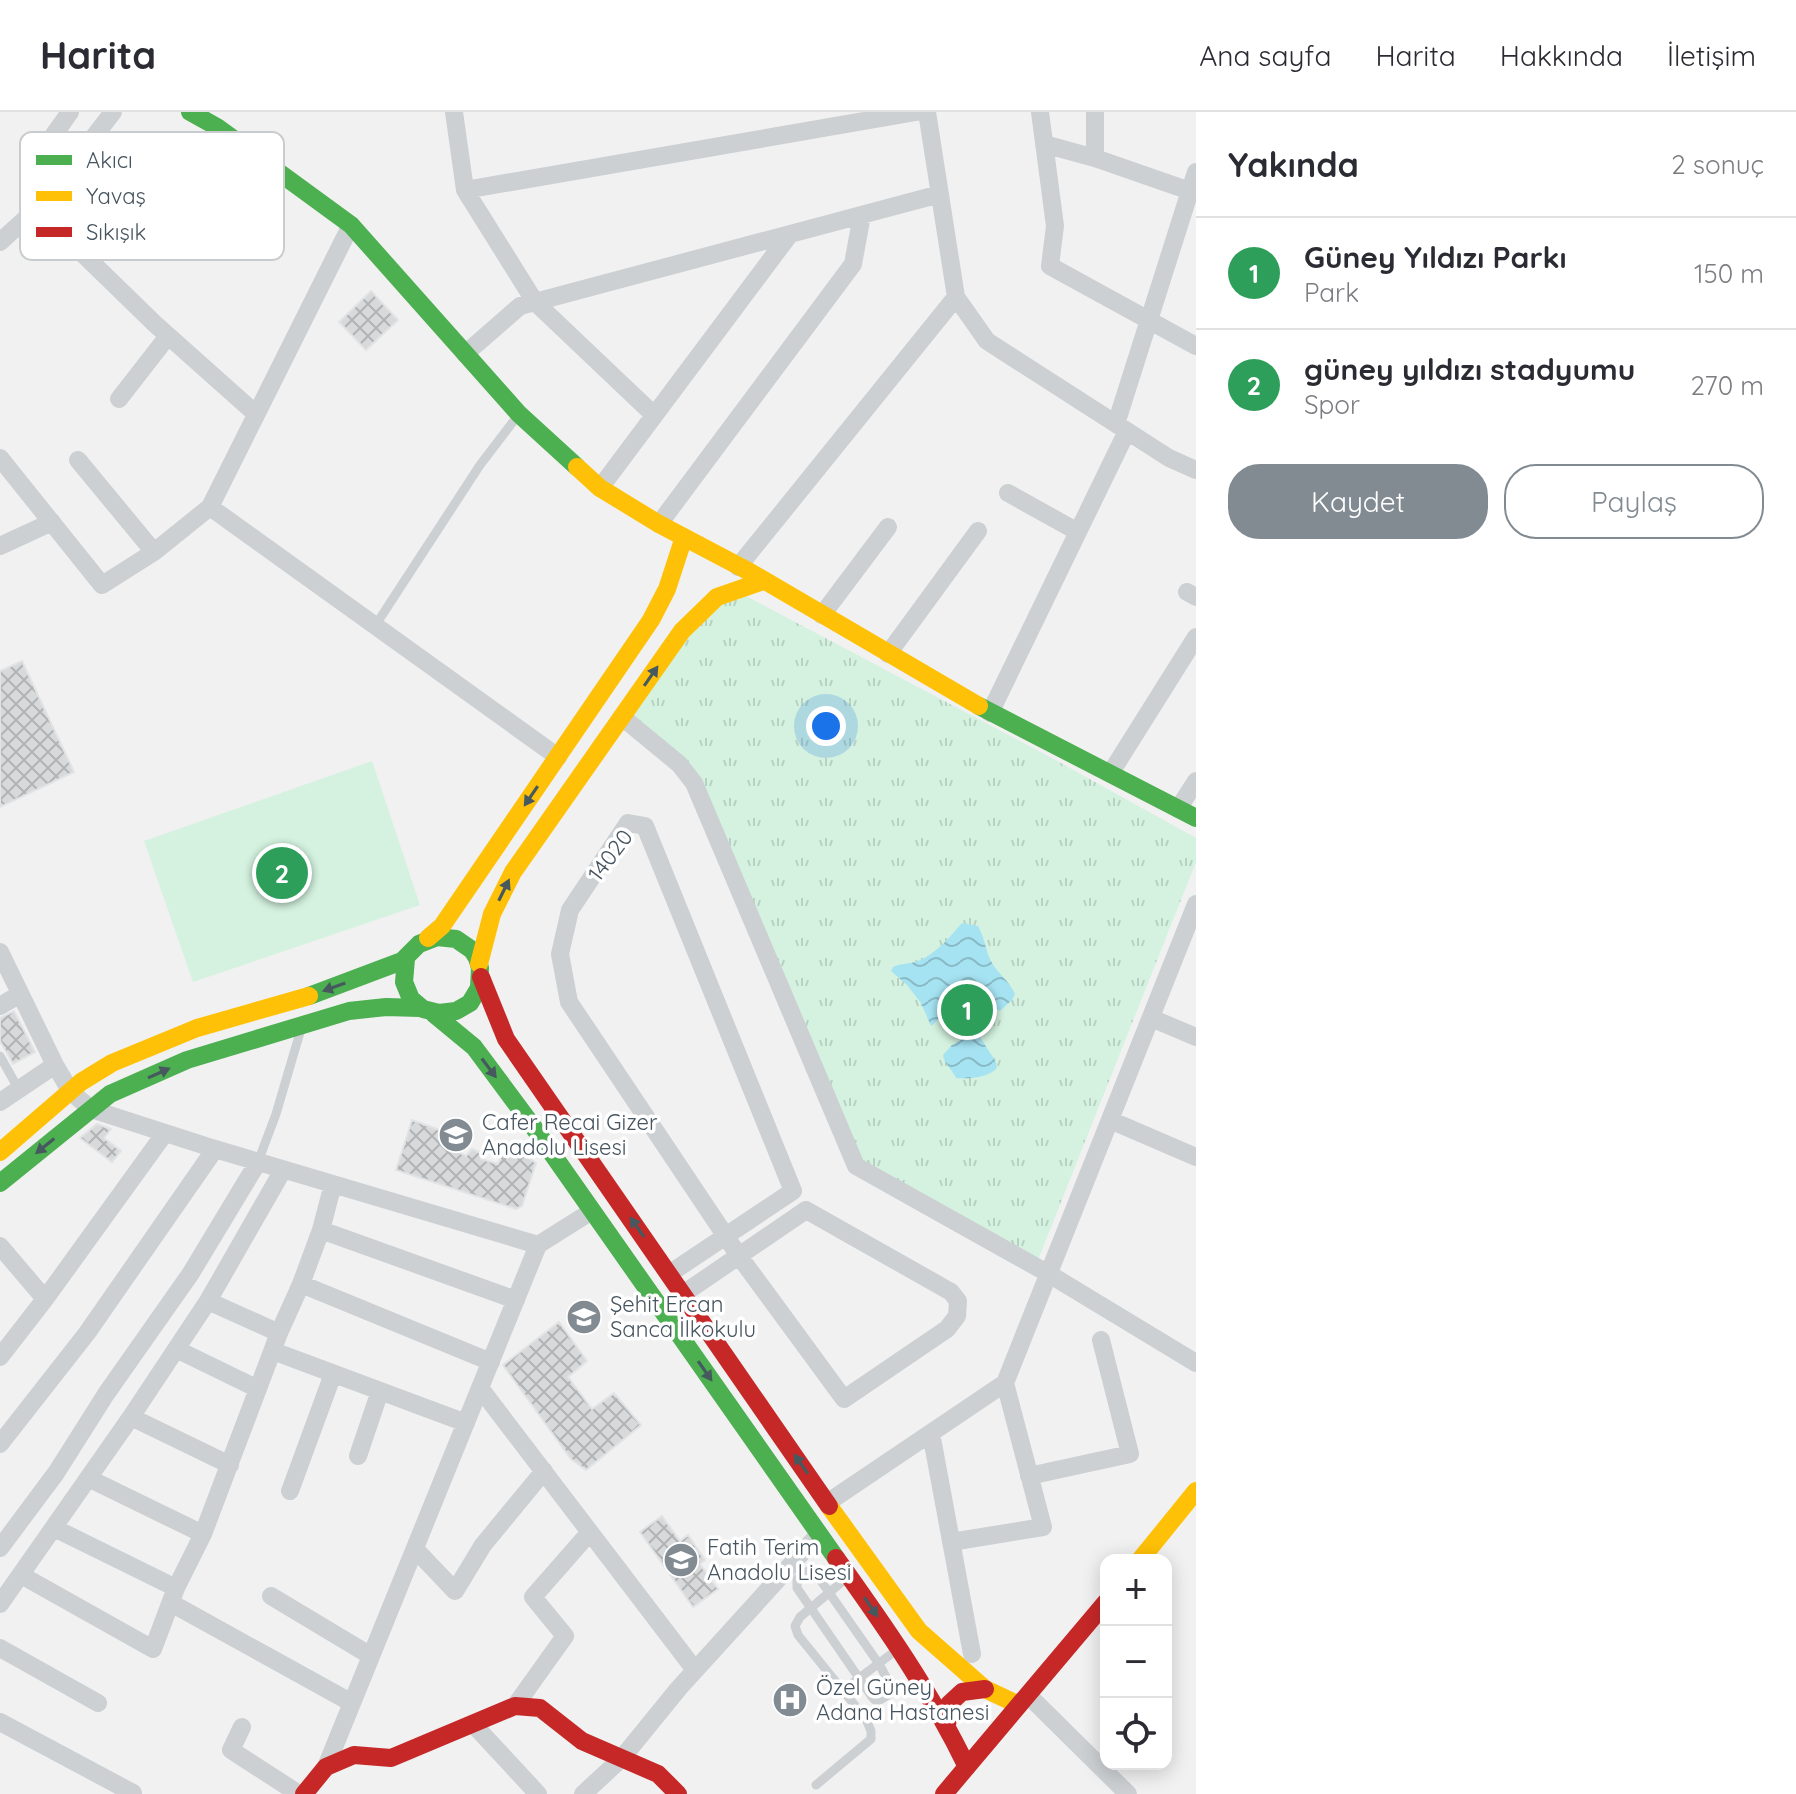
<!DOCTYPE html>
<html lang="tr">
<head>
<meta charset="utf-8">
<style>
	body { margin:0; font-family:Quicksand,sans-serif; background:#f2f2f3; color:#2b2b33 }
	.controls { position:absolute; right:24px; bottom:24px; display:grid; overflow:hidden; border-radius:16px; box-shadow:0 4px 20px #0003 }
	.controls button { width:72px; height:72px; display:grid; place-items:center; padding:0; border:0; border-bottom:2px solid #e1e1e2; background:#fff; color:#2b2b33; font:40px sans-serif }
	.you { position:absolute; left:826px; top:614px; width:28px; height:28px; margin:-20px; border:6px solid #fff; border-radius:50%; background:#1a73e8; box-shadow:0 0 0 12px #1a73e833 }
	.badge { display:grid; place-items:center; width:52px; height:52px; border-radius:50%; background:#828b92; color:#fff; font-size:26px; font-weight:700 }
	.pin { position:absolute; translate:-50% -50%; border:4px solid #fff; box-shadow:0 2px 8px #0006 }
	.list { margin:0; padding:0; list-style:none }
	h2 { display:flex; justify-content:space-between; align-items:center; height:104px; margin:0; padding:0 32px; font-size:34px }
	h2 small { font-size:26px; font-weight:400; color:#7c7c81 }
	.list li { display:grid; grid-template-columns:52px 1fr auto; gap:24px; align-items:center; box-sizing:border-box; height:112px; padding:0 32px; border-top:2px solid #e1e1e2 }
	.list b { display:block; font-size:30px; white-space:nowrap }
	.list p { margin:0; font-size:26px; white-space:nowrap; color:#7c7c81 }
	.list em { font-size:26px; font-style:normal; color:#7c7c81 }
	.actions { display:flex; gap:16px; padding:24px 32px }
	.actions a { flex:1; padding:18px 0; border:2px solid #828b92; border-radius:32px; text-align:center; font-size:28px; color:#828b92 }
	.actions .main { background:#828b92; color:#fff }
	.icon { flex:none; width:44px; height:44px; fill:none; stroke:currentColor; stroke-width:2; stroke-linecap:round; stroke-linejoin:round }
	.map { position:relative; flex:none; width:1196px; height:1682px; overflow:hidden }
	header { display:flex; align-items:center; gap:48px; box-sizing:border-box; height:112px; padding:0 40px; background:#fff; border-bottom:2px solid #e1e1e2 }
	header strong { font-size:38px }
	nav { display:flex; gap:44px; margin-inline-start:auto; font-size:28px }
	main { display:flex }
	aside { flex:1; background:#fff }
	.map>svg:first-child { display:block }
</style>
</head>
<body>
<header>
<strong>Harita</strong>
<nav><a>Ana sayfa</a><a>Harita</a><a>Hakkında</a><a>İletişim</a></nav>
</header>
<main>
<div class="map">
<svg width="1196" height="1682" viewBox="0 0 1196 1682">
	<defs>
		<pattern id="park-tufts" width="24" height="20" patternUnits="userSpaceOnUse" patternTransform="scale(2)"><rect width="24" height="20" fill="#d4f2df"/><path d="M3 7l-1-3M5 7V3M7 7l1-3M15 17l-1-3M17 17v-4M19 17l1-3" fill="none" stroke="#b7d1c2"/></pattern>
		<pattern id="water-waves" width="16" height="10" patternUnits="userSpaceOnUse" patternTransform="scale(2)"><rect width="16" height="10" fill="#a6e3f2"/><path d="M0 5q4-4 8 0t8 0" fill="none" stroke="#89bbc7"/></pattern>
		<pattern id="building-cross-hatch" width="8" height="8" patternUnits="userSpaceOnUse" patternTransform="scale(2)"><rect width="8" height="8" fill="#d8d9db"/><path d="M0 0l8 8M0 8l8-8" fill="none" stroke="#b1b3b5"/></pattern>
	</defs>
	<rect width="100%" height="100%" fill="#f1f1f1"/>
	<path fill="#d4f2df" d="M 372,649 L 420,793 L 193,870 L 144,729 Z"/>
	<path fill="url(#park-tufts)" d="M 744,483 L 1050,645 L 1196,726 L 1196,750 L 1038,1148 L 856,1054 L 708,687 L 622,605 L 713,495 Z"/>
	<path fill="url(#water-waves)" d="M 962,811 L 978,814 C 984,825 985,834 989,845 C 995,860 1009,868 1015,882 L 1012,888 L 1000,899 C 960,875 960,890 931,914 L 921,891 L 907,873 L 891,859 L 893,855 C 901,851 910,852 918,849 C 936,842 950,825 962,811 Z
		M 971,922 L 978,922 L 996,950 L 997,956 C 988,966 969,967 956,966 C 952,957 944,952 943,943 L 952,933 Z"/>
	<path fill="url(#building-cross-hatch)" stroke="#e2e3e4" stroke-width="2" d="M 371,179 L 398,208 L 366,238 L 339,210 Z
		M 22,549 L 74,660 L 0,695 L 0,559 Z
		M 14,899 L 35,940 L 13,952 L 0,929 L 0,906 Z
		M 412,1008 L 445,1020 L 443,1032 L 466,1044 L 472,1037 L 481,1041 L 481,1047 L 498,1052 L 504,1036 L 524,1043 L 536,1051 L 522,1094 L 516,1097 L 396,1058 Z
		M 97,1012 L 111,1017 L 104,1026 L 121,1039 L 112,1050 L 80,1026 Z
		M 559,1210 L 587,1249 L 568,1265 L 592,1297 L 614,1281 L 641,1313 L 586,1358 L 571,1347 L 503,1253 Z
		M 662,1404 L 680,1429 L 688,1423 L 705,1448 L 700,1452 L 718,1477 L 693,1495 L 640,1420 Z"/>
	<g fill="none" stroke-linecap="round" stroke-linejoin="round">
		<path stroke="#ccd0d2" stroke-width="9" d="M 375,514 L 480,353 L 519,302
			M 0,944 L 19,978
			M 258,1050 L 276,1002 L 301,917
			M 811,1457 L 814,1459 L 879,1552 L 891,1574 L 890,1582 L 880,1588 L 875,1588 L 872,1585 L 797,1476 L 797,1467 Z
			M 843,1578 L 898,1537
			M 816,1673 L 871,1627 L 871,1619 L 866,1607 L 798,1523 L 795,1514 L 800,1505 L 849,1464"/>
		<path stroke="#ccd0d2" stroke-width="18" d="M 113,0 L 42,92 L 82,141 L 155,212 L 256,302
			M 454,0 L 465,78 L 535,190 L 654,303
			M 927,0 L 956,185 L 987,229 L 1169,346 L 1196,358
			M 1040,0 L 1055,114 L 1050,154 L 1196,234
			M 53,24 L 70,0
			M 1044,32 L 1095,46 L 1190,79
			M 1095,46 L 1095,0
			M 465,78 L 916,0
			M 0,130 L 42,92
			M 465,242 L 520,194 L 940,82
			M 119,287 L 168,224
			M 1116,312 L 1196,60
			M 0,346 L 102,473 L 154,440 L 210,395 L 351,113
			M 78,348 L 154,440
			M 600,376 L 790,122
			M 1008,381 L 1078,420
			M 210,395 L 558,645
			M 659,412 L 853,152 L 862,103
			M 0,434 L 52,410
			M 738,455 L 956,185
			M 1187,480 L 1196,485
			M 822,503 L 888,415
			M 888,542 L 978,419
			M 990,601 L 1127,319
			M 622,605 L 679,652 L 694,671 L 856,1054 L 1049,1162 L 1196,1251
			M 1110,662 L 1196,525
			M 1178,697 L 1196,669
			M 0,840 L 55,953 L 71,980 L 91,997 L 215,1037 L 538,1133
			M 0,894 L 20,882
			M 1151,906 L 1196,925
			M 0,990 L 55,953
			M 1110,1008 L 1196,1045
			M 793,1079 L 645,714 L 628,711 L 570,798 L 560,842 L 569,890 L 739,1144 L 844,1287 L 947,1217 L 957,1204 L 958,1189 L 951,1180 L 806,1098
			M 321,1118 L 516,1188
			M 0,1134 L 45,1187
			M 669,1162 L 793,1079
			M 301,1172 L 491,1250
			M 683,1182 L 806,1098
			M 208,1189 L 279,1221
			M 176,1237 L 258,1277
			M 273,1239 L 466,1311
			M 0,1245 L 45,1187 L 165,1021
			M 480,1276 L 695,1558
			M 131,1305 L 230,1353
			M 931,1321 L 972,1542
			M 0,1332 L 87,1221 L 215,1037
			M 358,1344 L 380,1279
			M 1029,1364 L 1130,1342 L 1101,1228
			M 88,1366 L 203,1422
			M 290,1379 L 333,1262
			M 827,1391 L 1005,1271 L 1196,792
			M 54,1416 L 176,1476
			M 951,1430 L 1043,1415 L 1005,1271
			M 0,1436 L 56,1361 L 106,1282 L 191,1161 L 258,1050
			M 415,1437 L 455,1479 L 483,1433 L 544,1359
			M 21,1463 L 153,1537 L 176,1476 L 203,1422 L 279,1221 L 301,1172 L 321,1118 L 333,1072
			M 271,1484 L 371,1544
			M 171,1491 L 352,1591
			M 0,1492 L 131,1305 L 208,1189 L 283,1058
			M 0,1536 L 98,1591
			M 1028,1583 L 1128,1682
			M 515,1594 L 565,1524 L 533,1485 L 590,1420
			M 0,1610 L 133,1681
			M 473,1612 L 538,1682
			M 242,1615 L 231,1638 L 299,1682
			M 326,1655 L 538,1133 L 592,1099
			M 583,1682 L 622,1646 L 679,1576 L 819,1422"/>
		<path stroke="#4caf50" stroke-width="18" d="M 190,0 L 217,15 L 351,113 L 519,302 L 577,355
			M 979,594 L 1196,706
			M 309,884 L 402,849 L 419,832 L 437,825 L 456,827 L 472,838 L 477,846 L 480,856 L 479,876 L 470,891 L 456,899 L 439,901 L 423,897 L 411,887 L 404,870 L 406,847
			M 434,902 L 474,935 L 532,1013 L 836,1446
			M 0,1071 L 110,982 L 187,948 L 349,899 L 386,895 L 420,896"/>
		<path stroke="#ffc107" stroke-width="18" d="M 577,355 L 600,376 L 659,412 L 750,460 L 979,594
			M 428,826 L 442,814 L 651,508 L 667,477 L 684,425
			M 479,852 L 492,802 L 513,760 L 682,519 L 717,485 L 763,469
			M 0,1040 L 81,970 L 112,951 L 197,916 L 309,884
			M 829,1394 L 919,1519 L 985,1577 L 1019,1593
			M 1140,1448 L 1196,1379"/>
		<path stroke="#c62828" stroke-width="18" d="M 481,865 L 506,927 L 829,1394
			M 836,1446 C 884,1513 931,1580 967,1655
			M 947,1614 L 949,1592 L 962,1580 L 985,1577
			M 304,1682 L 326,1655 L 354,1643 L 391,1646 L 515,1594 L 540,1596 L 582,1629 L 658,1662 L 678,1682
			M 944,1682 L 1106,1490"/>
	</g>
	<defs><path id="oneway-solid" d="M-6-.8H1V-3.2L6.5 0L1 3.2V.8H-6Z" transform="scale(2)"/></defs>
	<g fill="#46595e">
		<use href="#oneway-solid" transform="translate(651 564) rotate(-55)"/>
		<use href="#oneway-solid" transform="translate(531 684) rotate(124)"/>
		<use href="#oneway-solid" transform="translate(504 778) rotate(-64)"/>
		<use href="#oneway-solid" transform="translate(334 875) rotate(160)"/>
		<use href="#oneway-solid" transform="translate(489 956) rotate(53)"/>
		<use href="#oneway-solid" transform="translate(159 961) rotate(-24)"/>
		<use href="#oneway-solid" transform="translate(45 1034) rotate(141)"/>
		<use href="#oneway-solid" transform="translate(637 1115) rotate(-125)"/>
		<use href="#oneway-solid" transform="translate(705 1259) rotate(55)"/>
		<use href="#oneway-solid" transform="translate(801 1352) rotate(-125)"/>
		<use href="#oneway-solid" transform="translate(871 1495) rotate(55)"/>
	</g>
	<defs>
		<symbol id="school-disc" viewBox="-11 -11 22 22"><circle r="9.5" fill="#828b92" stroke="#fff"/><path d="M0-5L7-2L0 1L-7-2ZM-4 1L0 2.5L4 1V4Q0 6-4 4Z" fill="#fff"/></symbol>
		<symbol id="hospital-disc" viewBox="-11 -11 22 22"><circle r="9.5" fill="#828b92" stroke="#fff"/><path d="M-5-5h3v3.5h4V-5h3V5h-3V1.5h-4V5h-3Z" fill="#fff"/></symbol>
	</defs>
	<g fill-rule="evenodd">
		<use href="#school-disc" x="436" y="1003" width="40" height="40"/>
		<use href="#school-disc" x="564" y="1185" width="40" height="40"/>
		<use href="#school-disc" x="661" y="1428" width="40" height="40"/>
		<use href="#hospital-disc" x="770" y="1568" width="40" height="40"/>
	</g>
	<g text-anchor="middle" stroke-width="7" stroke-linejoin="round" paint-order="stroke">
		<g font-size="22" fill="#46545f" stroke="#fff">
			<text transform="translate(610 743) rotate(-53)" y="8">14020</text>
		</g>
		<g font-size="22" fill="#46545f" stroke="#fff" text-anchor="start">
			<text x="482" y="1018">Cafer Recai Gizer<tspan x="482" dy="25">Anadolu Lisesi</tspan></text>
			<text x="610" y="1200">Şehit Ercan<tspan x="610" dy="25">Sanca İlkokulu</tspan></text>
			<text x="707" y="1443">Fatih Terim<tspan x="707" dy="25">Anadolu Lisesi</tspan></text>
			<text x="816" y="1583">Özel Güney<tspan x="816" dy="25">Adana Hastanesi</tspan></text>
		</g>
	</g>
	<rect x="20" y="20" width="264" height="128" rx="12" fill="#fff" stroke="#c8cccf" stroke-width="2"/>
	<rect x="36" y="43" width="36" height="10" fill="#4caf50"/>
	<rect x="36" y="79" width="36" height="10" fill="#ffc107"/>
	<rect x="36" y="115" width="36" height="10" fill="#c62828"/>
	<g font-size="22" fill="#46545f">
		<text x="86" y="56">Akıcı</text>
		<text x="86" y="92">Yavaş</text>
		<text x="86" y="128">Sıkışık</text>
	</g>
</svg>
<div class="controls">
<button>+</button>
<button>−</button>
<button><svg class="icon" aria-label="locate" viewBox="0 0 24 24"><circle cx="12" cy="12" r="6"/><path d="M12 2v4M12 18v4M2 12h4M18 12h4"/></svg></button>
</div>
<div class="you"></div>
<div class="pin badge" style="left:967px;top:898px;background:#2e9e5b">1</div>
<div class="pin badge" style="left:282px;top:761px;background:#2e9e5b">2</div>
</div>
<aside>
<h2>Yakında<small>2 sonuç</small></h2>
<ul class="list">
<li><span class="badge" style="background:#2e9e5b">1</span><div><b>Güney Yıldızı Parkı</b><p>Park</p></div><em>150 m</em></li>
<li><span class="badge" style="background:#2e9e5b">2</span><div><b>güney yıldızı stadyumu</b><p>Spor</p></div><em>270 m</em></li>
</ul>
<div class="actions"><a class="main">Kaydet</a><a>Paylaş</a></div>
</aside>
</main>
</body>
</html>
